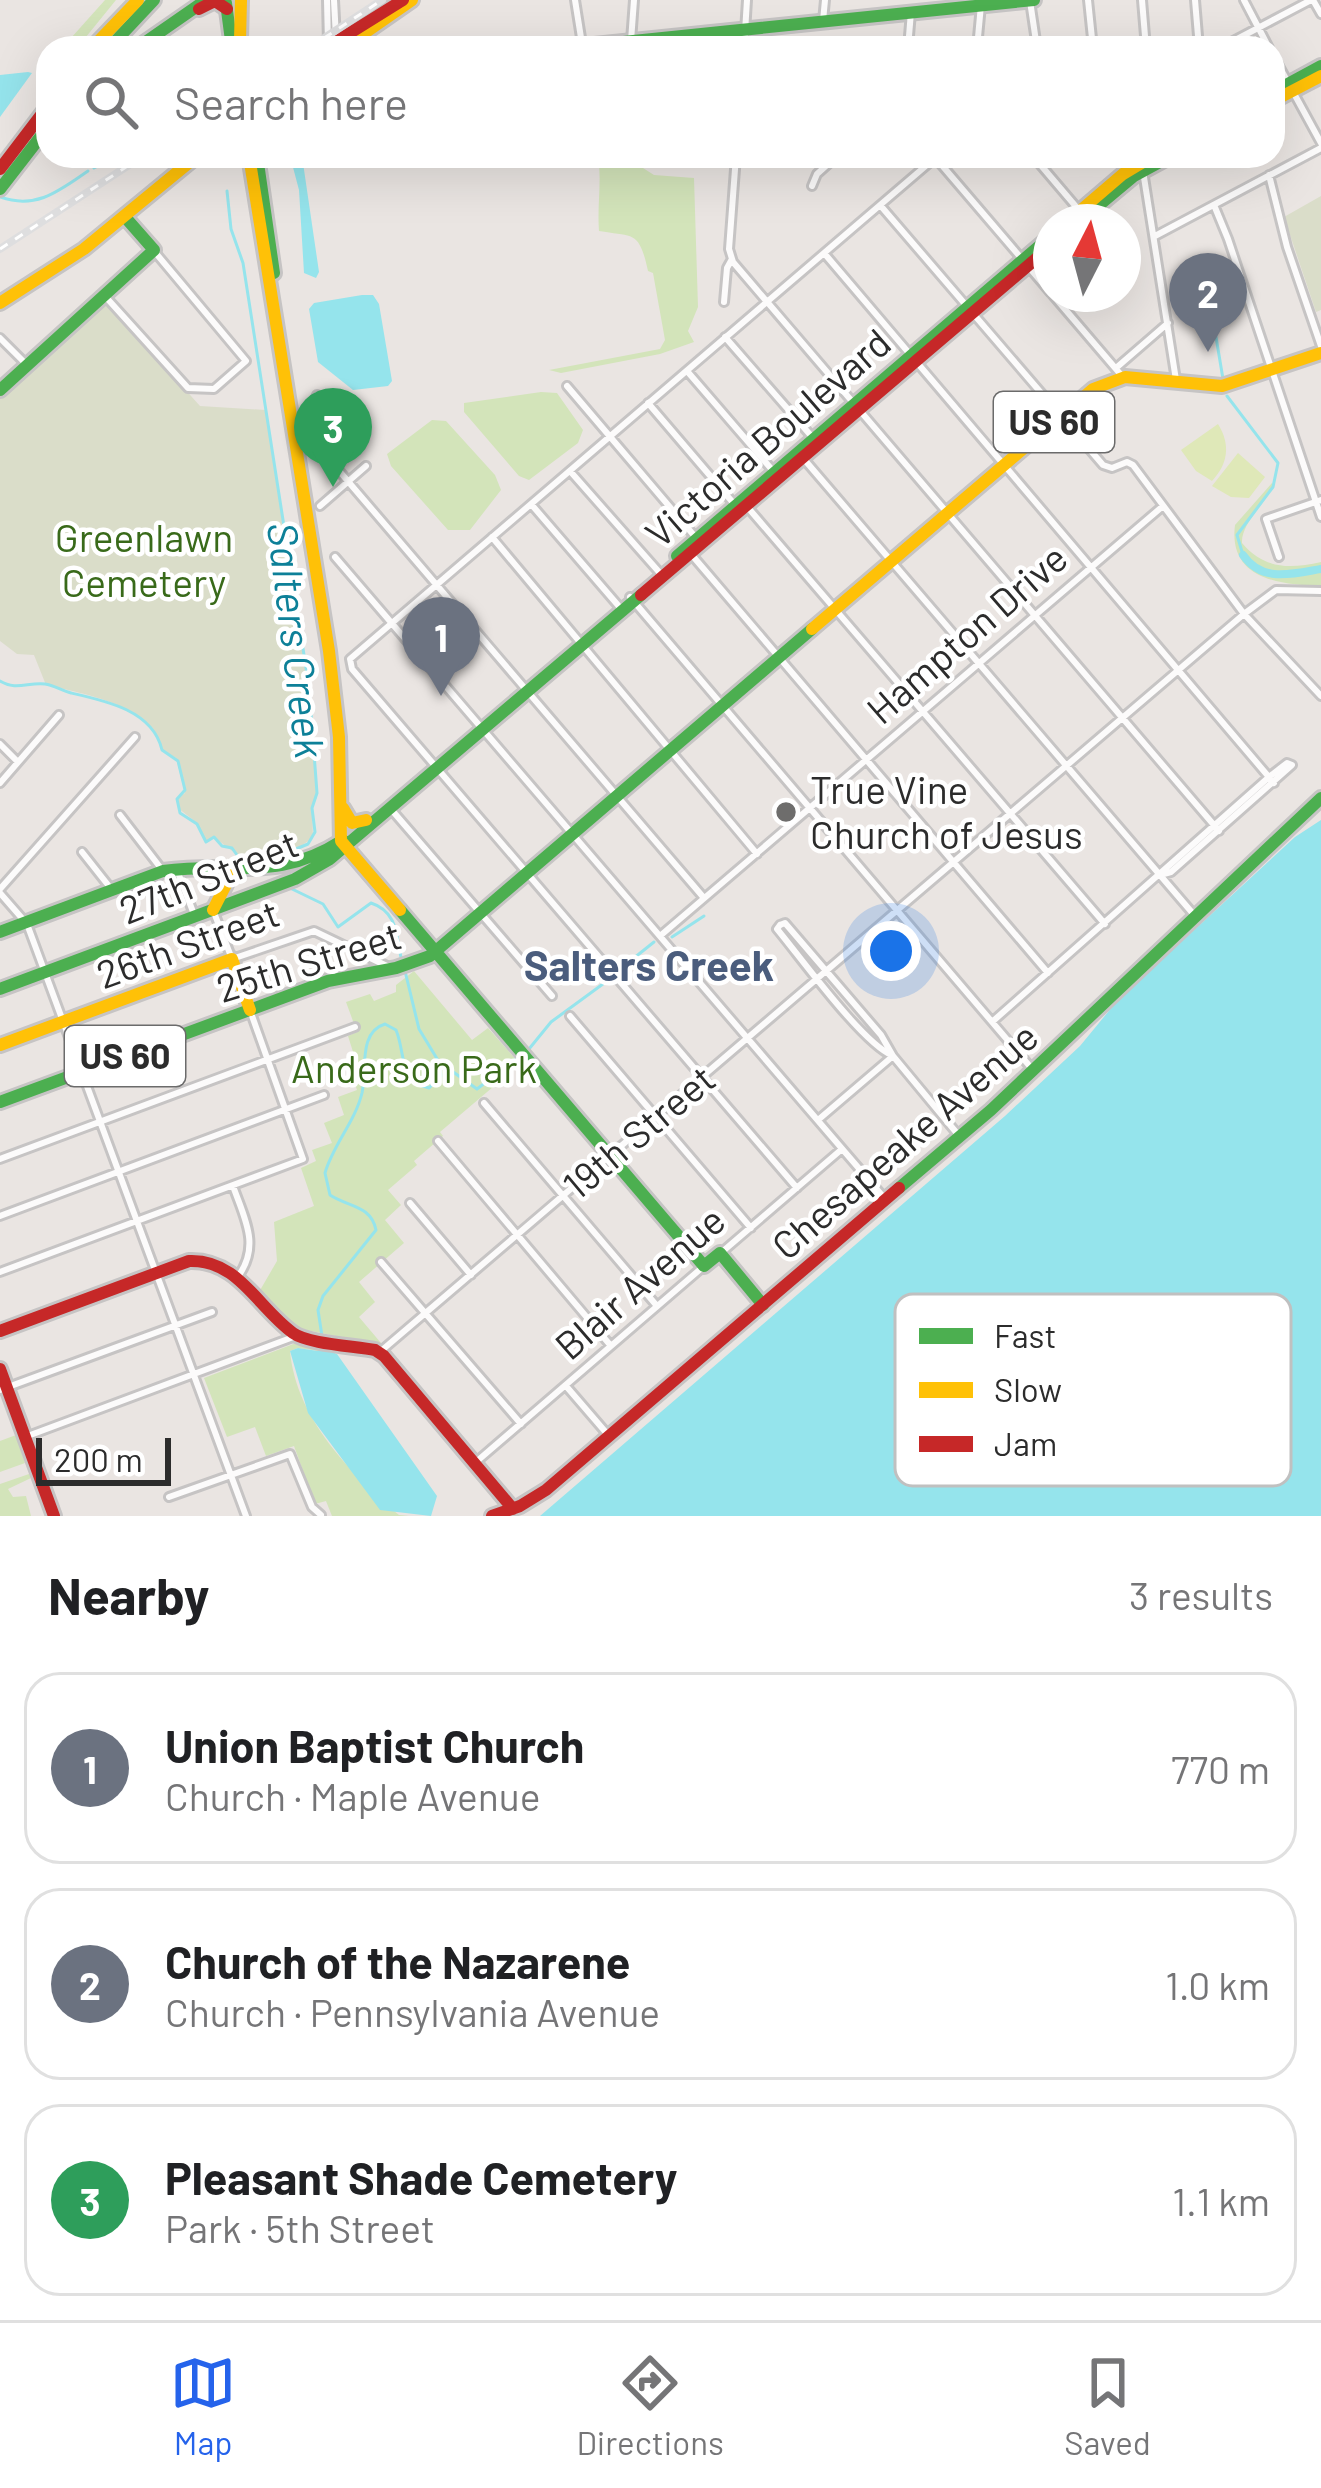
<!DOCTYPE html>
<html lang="en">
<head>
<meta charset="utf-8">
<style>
	body { margin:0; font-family:Barlow,sans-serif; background:#f6f6f6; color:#202124 }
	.compass { position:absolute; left:1033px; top:204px; width:108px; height:108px; border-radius:50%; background:#fff; box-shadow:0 12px 48px #0002; rotate:6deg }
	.scale { position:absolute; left:36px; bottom:30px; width:135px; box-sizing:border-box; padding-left:12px; border:6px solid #2c2c2c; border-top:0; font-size:33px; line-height:42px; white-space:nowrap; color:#2c2c2c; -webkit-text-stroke:9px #fff; paint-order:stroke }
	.you { position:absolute; left:891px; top:951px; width:42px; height:42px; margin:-30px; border:9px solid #fff; border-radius:50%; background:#1a73e8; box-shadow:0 0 0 18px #1a73e833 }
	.badge { display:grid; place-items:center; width:78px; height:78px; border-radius:50%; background:#2563eb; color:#fff; font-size:39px; font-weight:700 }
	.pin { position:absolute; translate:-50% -99px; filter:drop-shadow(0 3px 6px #0008) }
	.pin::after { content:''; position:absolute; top:63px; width:42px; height:36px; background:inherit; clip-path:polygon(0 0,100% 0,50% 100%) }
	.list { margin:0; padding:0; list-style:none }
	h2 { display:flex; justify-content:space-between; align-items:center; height:156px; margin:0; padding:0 48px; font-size:51px }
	h2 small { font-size:39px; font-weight:400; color:#757577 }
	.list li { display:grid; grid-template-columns:78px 1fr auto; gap:36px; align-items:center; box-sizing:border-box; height:192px; margin:0 24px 24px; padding:0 24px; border:3px solid #e0e0e0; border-radius:36px }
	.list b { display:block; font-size:45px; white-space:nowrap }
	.list p { margin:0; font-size:39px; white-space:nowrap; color:#757577 }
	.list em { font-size:39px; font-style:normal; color:#757577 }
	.icon { flex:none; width:66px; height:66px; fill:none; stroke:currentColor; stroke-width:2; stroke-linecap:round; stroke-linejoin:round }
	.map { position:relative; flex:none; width:1321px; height:1516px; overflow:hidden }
	.search { position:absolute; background:#fff; box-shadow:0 12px 48px #0002; left:36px; right:36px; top:36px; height:132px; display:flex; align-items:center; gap:30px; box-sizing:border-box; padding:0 42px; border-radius:36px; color:#757577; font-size:45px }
	.sheet { height:804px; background:#fff }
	nav { display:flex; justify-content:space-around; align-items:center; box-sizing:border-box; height:168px; border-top:3px solid #e0e0e0; background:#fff; font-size:33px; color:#757577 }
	nav a { display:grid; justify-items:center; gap:6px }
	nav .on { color:#2563eb }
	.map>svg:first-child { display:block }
</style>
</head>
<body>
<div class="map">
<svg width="1321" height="1516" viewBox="0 0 1321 1516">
	<rect width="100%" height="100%" fill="#eae5e2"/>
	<path fill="#d3e4ba" d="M 105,0 L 116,0 L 77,48 L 62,48 Z
		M 598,156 L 639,156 L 643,158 L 643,168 L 654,175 L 694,178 L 698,307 L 688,331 L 694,342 L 660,354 L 561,373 L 549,370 L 660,349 L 665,340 L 653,273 L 648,271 C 639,230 634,237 599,231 C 597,205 602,182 598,156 Z
		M 541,392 L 557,393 L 583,430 L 578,443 L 529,480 L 519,476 L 464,412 L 464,403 Z
		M 432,420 L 446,421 L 495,475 L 501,490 L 470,530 L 448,530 L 391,466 L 387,454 Z
		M 1272,483 L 1274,486 C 1264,504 1241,524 1242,543 C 1264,569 1289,569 1321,562 L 1321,586 C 1280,585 1228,579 1235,525 Z
		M 414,971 L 472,1040 L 488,1028 L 520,1064 L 440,1132 L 443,1136 L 414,1161 L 417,1165 L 388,1190 L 401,1205 L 385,1220 L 404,1243 L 359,1282 L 375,1302 L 359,1317 L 381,1343 L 379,1345 L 297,1328 L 259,1292 L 277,1261 L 274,1222 L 314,1206 L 301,1168 L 316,1161 L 312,1150 L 332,1143 L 324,1123 L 344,1115 L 338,1097 L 357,1090 L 346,1059 L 354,1055 L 348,1036 L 357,1032 L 346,1002 L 370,994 L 374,1001 L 396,992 L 396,985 Z
		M 296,1343 L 319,1347 L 319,1351 L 298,1348 L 290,1351 C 296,1418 350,1473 399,1515 L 409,1516 L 332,1516 L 326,1501 L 315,1504 L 294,1446 L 266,1456 L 255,1427 L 227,1437 L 204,1378 Z
		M 16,1435 L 25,1463 L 0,1472 L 0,1441 Z
		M 29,1474 L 31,1478 L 8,1489 L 13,1497 L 26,1496 L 31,1516 L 0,1516 L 0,1484 Z"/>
	<path fill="#daddc9" d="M 1321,196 L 1321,310 L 1316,312 L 1284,217 Z
		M 104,299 L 200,406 L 266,410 L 309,687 L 317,797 L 312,808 L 313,838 L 281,859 L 244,860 L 214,837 L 206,842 L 197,823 L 178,808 L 178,798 L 185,793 L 176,758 L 162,750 C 152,705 85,694 46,685 L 34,655 L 17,654 L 0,641 L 0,394 Z"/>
	<path fill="#dfe8b8" d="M 1218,424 C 1231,445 1228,464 1212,481 L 1196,471 L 1181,450 Z
		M 1238,453 L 1265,477 L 1249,498 L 1231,497 L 1212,486 Z"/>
	<path fill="#95e4ec" d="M 28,72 L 32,73 L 0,117 L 0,75 Z
		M 290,156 L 302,156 L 319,272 L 316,278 L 304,273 L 299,190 Z
		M 362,295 L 373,295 L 379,304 L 392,381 L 388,386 L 353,390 L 318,362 L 309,309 L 314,303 Z
		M 1321,820 L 1321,1516 L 540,1516 L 1005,1116 L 1080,1046 L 1117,1001 L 1295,837 Z
		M 319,1347 L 337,1354 L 437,1496 L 431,1516 L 380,1510 L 308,1413 L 290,1351 L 298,1348 L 318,1351 Z"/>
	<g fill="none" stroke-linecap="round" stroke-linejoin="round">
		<path stroke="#95e4ec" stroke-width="3" d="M 94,168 L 117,156
			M 227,191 L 231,229 L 243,263 L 309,687 L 317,793 L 312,808 L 315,832 L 308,844 L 284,854 L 282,862
			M 0,197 C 36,210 59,191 88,171
			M 1210,301 L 1223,379
			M 1227,396 L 1278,463 L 1273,487 L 1237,535 L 1243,555
			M 0,681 C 16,691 28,682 45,684 C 54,685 62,691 71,693 C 107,701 153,711 162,750 L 178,761 L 185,790 L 177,799 L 180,813 L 197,824 L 206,842 L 214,837 L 222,846 L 232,848 L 237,855
			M 243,860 L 277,858
			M 292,889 L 323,904 L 338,927 L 371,903 C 399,912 396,938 402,962
			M 672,937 L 704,916
			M 619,970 L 654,942
			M 529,1049 L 551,1022 L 607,981
			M 442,1064 L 477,1089 L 516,1059
			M 322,1336 L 318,1310 L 323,1296 L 376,1230 C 371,1205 348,1207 330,1195 L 325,1173 C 333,1145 355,1122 362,1093 C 367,1070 358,1032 385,1024 L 396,1030 C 406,1054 398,1081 429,1088 L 441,1076 L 439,1062 L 419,1029 L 405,971"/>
		<path stroke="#95e4ec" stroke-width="8" d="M 1243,555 C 1262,583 1292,574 1321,569"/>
		<defs>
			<path id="street" d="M 327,0 L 328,44
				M 334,0 L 336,38
				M 575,0 L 582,44
				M 1088,0 L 1093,48
				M 1142,0 L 1146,48
				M 1195,0 L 1199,48
				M 1244,0 L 1269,48
				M 1313,0 L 1321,14
				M 1030,1 L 1037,48
				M 823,21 L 825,0
				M 631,41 L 634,0
				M 744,48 L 747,0
				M 908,48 L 911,12
				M 977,48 L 981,5
				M 1220,48 L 1311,0
				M 1273,55 L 1321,143
				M 736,156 L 729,249 L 733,262 L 1219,831
				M 934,156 L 1051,293
				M 1033,156 L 1089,222
				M 1143,171 L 1176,380
				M 1269,175 L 1287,247 L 1321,346
				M 812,186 L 817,174 L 837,156
				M 880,205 L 1103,465 L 1112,468 L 1127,462 L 1133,465 L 1244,614 L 1321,696
				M 1214,205 L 1228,239 L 1321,517
				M 1155,236 L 1321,148
				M 824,253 L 1274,783
				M 1052,294 L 1122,376
				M 104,295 L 188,388 L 214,389 L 246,361 L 154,251
				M 724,302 L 727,268 L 732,259
				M 725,337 L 813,438
				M 0,338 L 27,365
				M 1116,368 L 1168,323
				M 687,371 L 774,472
				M 567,386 L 697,539
				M 317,395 L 309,418 L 317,445 L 704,898
				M 648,403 L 735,505 L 750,510 L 1105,924
				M 803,458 L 1195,916
				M 570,471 L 659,572
				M 531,504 L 623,611
				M 320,506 L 366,466
				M 492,537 L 757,854
				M 691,554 L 1048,973
				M 335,557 L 886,1200
				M 1279,557 L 1266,519 L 1321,500
				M 630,597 L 1033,1070
				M 0,744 L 18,762
				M 0,783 L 59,715
				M 390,808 L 552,996
				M 120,815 L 163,871
				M 82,852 L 112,890
				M 177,870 L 195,917
				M 0,889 L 135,737
				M 0,893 L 27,924 L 246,1516
				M 213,910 L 232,959 L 314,931 L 389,967
				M 780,925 L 785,923 L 881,1035 L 893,1056 L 960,1137
				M 780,925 L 777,929 C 802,959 862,1043 893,1056
				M 660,936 L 1163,506
				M 570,1016 L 751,1228
				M 992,1022 L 1269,777 L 1287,763 L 1292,765 L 1171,872 L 1160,875
				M 484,1103 L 657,1306
				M 818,1120 L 893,1056
				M 438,1141 L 611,1346
				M 0,1159 L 355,1027
				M 233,1186 C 245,1220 261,1246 237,1278
				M 797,1188 L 352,669 L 350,659 L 935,158
				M 410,1203 L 471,1275
				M 0,1216 L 324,1095
				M 722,1252 L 842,1149
				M 381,1262 L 521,1424
				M 0,1272 L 303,1159 L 251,1013
				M 381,1351 L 1244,614 L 1276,590 L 1321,591
				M 566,1386 L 609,1436
				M 0,1390 L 212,1312
				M 25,1437 L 296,1336
				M 476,1462 L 704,1266
				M 169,1497 L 290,1454 L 312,1507 L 321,1515"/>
			<path id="fast" d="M 226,3 L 232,48
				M 109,48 L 154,0
				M 137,48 L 206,0
				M 565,48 L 1034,0
				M 1273,92 L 1321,66
				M 257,156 L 274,273
				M 0,189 L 48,127
				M 1079,222 L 1134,176 L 1171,156
				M 0,390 L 154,250 L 125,217
				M 677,556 L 1051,236
				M 400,910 L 704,1266 L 720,1253 L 763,1305
				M 0,932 L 163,871 C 235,861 276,883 343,840
				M 0,989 L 295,879 L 330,859 L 641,595
				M 0,1102 L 328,981 L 396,968 L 430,956 L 812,629
				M 899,1188 L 991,1110 L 1321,798"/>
			<path id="slow" d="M 240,40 L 241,0
				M 92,48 L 138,0
				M 343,48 L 412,0
				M 1273,101 L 1321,76
				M 249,156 L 329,651 L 339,737 L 341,841 L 400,910
				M 1067,222 L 1123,174 L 1153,156
				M 0,303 L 84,249 L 197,156
				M 812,629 L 1093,389 L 1125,377 L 1222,386 L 1321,353
				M 343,808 L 352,823 L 366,820
				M 213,910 L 234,869
				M 0,1045 L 232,959 L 250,1010"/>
			<path id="jam" d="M 199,9 L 215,1 L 227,9
				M 326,48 L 403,0
				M 0,169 L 48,106
				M 641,595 L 1051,246
				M 0,1331 L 189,1261 C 238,1259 257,1307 293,1333 C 308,1344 355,1346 375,1350 L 384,1356 L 513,1509
				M 0,1369 L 54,1516
				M 492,1516 L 520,1506 L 546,1490 L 899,1188"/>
		</defs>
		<use href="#street" stroke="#c6c4c4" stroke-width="12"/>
		<use href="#fast" stroke="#c6c4c4" stroke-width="18"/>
		<use href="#slow" stroke="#c6c4c4" stroke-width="18"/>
		<use href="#jam" stroke="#c6c4c4" stroke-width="18"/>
		<use href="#street" stroke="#fcfbfb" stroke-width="6"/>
		<use href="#fast" stroke="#4caf50" stroke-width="12"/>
		<use href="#slow" stroke="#ffc107" stroke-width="12"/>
		<use href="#jam" stroke="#c62828" stroke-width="12"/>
		<defs>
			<path id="rail" d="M 309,48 L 382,0
				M 0,249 L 143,156"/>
		</defs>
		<use href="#rail" stroke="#dededf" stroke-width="8"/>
		<use href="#rail" stroke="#fff" stroke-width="3" stroke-dasharray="9" stroke-linecap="butt"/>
	</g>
	<circle fill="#6e6d6c" stroke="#fff" stroke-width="4.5" cx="786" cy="812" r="12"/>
	<g text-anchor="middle" stroke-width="9" stroke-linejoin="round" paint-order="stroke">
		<g fill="#fff" stroke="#6b6b6b" stroke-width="3">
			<rect x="994" y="392" width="120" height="60" rx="9"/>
			<rect x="65" y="1026" width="120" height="60" rx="9"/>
		</g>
		<g font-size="36" font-weight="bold" fill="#2c2c2c">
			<text x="1054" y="435">US 60</text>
			<text x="125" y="1069">US 60</text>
		</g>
		<g font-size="39" fill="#2c2c2c" stroke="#fff">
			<text transform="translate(768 438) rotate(-41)" y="14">Victoria Boulevard</text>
			<text transform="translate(967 634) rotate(-41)" y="14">Hampton Drive</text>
			<text transform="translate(209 877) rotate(-22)" y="14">27th Street</text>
			<text transform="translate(188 944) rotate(-20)" y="14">26th Street</text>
			<text transform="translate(309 962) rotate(-17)" y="14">25th Street</text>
			<text transform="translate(639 1132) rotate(-40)" y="14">19th Street</text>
			<text transform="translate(905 1141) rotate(-41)" y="14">Chesapeake Avenue</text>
			<text transform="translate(640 1283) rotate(-41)" y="14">Blair Avenue</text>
		</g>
		<g font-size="39" fill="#396a1a" stroke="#fff">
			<text x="144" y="552">Greenlawn<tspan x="144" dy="45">Cemetery</tspan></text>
			<text x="414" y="1083">Anderson Park</text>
		</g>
		<g font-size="39" fill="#2c2c2c" stroke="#fff" text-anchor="start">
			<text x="810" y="804">True Vine<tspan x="810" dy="45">Church of Jesus</tspan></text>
		</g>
		<g font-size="42" font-style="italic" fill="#0d8098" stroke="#fff">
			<text transform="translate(296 640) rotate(83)" y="15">Salters Creek</text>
		</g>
		<g font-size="42" font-weight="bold" fill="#4b5d7d" stroke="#fff">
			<text x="649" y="981">Salters Creek</text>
		</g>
	</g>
	<rect x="895" y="1294" width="396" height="192" rx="18" fill="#fff" stroke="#c0c0c0" stroke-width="3"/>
	<rect x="919" y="1328" width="54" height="16" fill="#4caf50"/>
	<rect x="919" y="1382" width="54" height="16" fill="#ffc107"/>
	<rect x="919" y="1436" width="54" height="16" fill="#c62828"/>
	<g font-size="33" fill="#2c2c2c">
		<text x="994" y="1348">Fast</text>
		<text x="994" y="1402">Slow</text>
		<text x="994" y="1456">Jam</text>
	</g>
</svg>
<svg class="compass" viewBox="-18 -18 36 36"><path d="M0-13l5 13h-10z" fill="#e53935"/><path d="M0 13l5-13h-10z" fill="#757577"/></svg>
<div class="scale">200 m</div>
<div class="you"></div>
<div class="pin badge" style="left:441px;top:696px;background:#6b7280">1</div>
<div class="pin badge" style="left:1208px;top:352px;background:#6b7280">2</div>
<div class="pin badge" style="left:333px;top:487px;background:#2e9e5b">3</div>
<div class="search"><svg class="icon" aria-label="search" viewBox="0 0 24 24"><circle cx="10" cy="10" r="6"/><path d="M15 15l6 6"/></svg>Search here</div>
</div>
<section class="sheet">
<h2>Nearby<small>3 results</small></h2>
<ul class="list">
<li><span class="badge" style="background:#6b7280">1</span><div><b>Union Baptist Church</b><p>Church · Maple Avenue</p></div><em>770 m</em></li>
<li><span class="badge" style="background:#6b7280">2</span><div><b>Church of the Nazarene</b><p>Church · Pennsylvania Avenue</p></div><em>1.0 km</em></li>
<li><span class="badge" style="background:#2e9e5b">3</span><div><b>Pleasant Shade Cemetery</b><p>Park · 5th Street</p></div><em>1.1 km</em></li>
</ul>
</section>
<nav>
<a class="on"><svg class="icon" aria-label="map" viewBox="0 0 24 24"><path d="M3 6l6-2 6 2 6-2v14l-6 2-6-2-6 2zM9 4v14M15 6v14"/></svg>Map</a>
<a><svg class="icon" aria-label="directions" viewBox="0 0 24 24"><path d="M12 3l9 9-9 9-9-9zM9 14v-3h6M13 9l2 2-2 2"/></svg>Directions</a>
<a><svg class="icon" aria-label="saved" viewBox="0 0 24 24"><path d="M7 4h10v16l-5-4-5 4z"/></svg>Saved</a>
</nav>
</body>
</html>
